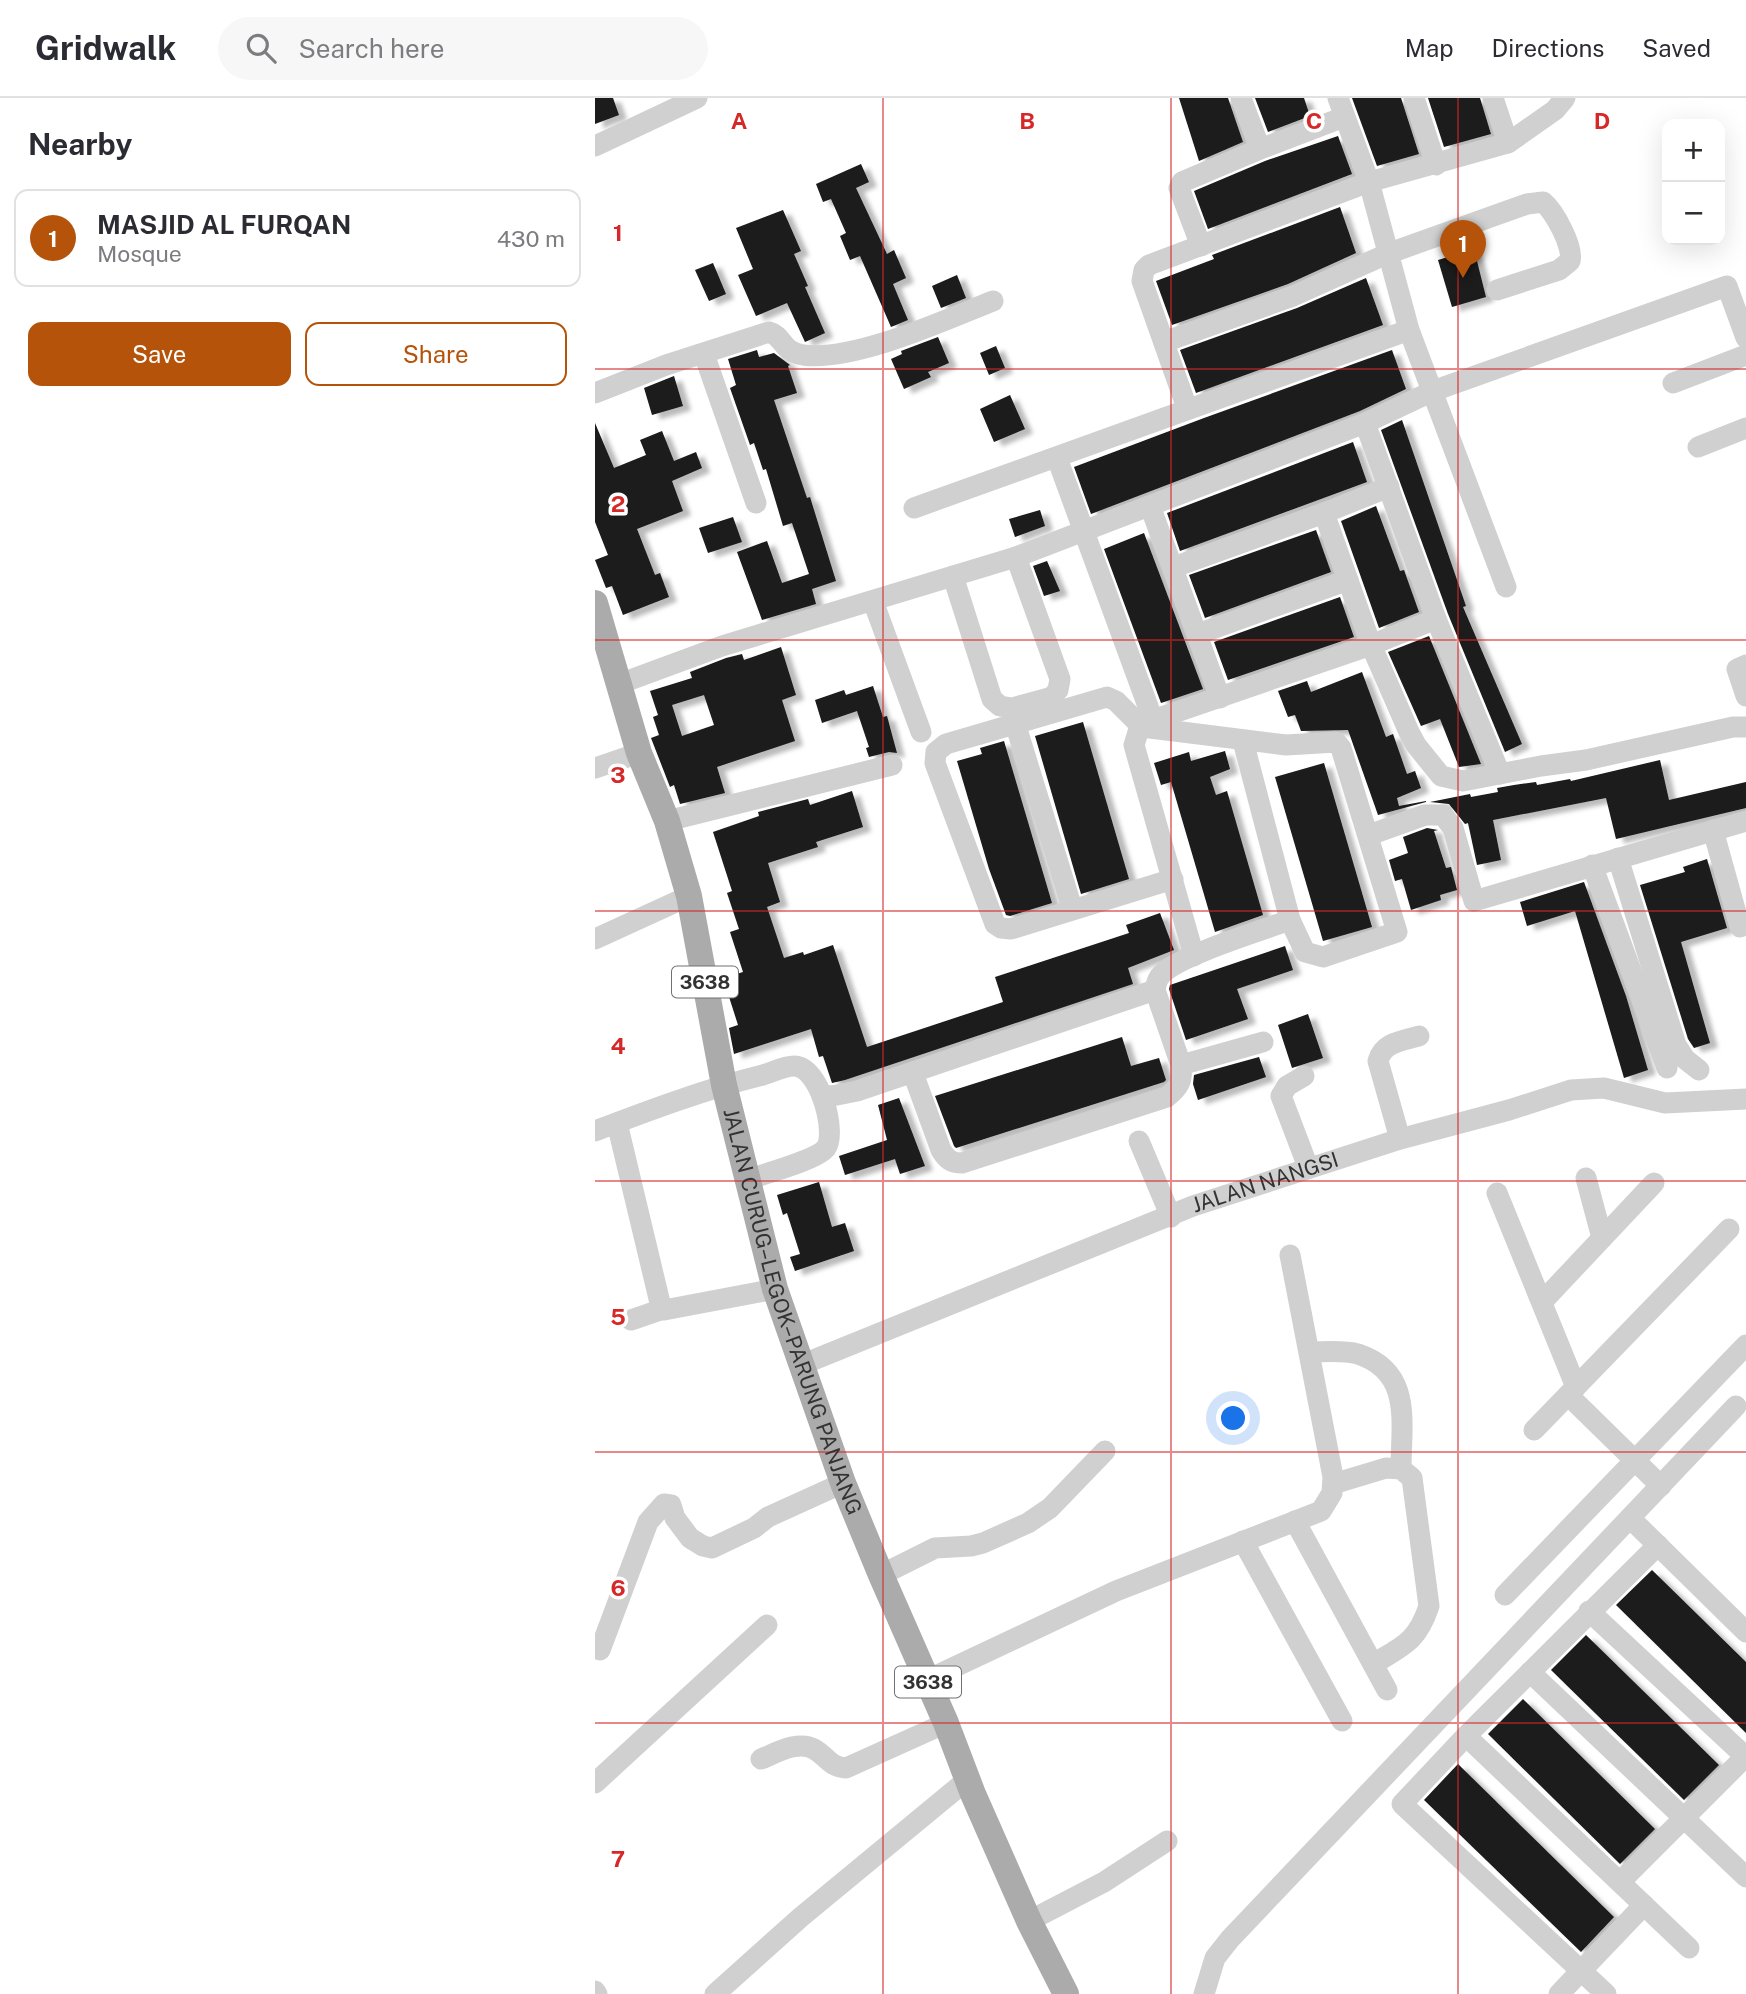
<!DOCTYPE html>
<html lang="en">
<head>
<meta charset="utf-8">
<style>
	body { margin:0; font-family:"Public Sans",sans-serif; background:#f7f7f7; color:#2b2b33 }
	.controls { position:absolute; right:21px; top:21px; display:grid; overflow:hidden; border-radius:14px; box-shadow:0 7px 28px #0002 }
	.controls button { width:63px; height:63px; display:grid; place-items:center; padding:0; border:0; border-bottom:2px solid #e1e1e2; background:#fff; color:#2b2b33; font:35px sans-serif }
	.you { position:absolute; left:639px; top:1321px; width:24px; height:24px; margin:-18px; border:5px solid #fff; border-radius:50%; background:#1a73e8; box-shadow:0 0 0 10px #1a73e833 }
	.badge { display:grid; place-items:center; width:46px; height:46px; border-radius:50%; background:#b45309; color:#fff; font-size:23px; font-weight:700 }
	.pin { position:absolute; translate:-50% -58px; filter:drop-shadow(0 2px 4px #0008) }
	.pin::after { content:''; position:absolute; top:37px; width:24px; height:21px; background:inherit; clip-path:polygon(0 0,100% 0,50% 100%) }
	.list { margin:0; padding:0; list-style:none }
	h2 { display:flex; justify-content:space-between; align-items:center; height:91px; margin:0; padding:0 28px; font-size:30px }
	h2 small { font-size:23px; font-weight:400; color:#7c7c81 }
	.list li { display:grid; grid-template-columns:46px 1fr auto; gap:21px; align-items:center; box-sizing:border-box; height:98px; margin:0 14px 14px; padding:0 14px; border:2px solid #e1e1e2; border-radius:14px }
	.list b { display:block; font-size:26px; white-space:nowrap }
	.list p { margin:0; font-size:23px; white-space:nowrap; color:#7c7c81 }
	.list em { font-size:23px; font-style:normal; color:#7c7c81 }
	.actions { display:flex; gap:14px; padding:21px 28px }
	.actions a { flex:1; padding:16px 0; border:2px solid #b45309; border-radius:14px; text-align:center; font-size:24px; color:#b45309 }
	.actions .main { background:#b45309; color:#fff }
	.icon { flex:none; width:38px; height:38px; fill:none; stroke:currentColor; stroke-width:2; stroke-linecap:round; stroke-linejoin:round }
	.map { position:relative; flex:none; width:1151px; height:1896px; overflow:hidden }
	header { display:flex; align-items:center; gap:42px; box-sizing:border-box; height:98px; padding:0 35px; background:#fff; border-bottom:2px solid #e1e1e2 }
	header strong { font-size:33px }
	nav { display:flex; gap:38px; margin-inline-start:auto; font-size:24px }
	.search { width:490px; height:63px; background:#f7f7f7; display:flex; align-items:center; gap:18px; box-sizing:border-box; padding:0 24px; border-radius:38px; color:#7c7c81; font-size:26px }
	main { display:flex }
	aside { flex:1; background:#fff }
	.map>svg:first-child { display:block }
</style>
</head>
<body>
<header>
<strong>Gridwalk</strong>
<div class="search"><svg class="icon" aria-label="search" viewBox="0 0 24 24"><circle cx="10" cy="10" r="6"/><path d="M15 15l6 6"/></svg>Search here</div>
<nav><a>Map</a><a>Directions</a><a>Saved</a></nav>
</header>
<main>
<aside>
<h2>Nearby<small></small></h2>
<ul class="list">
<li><span class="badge">1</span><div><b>MASJID AL FURQAN</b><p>Mosque</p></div><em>430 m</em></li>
</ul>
<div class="actions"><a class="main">Save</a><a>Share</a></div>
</aside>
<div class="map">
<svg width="1151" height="1896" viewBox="0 0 1151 1896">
	<defs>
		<filter id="shadow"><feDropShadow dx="8" dy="4.5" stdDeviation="2" flood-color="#0004"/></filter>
	</defs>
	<rect width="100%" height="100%" fill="#fff"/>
	<path fill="#1a1a1a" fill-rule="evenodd" filter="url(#shadow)" d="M 0,0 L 18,0 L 24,17 L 0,26 Z
		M 584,0 L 633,0 L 648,44 L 604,63 Z
		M 660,0 L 709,0 L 715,18 L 673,34 Z
		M 757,0 L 806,0 L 824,56 L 782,68 Z
		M 833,0 L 885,0 L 896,36 L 849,49 Z
		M 743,38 L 757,76 L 613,131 L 599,93 L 670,63 Z
		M 266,66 L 274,84 L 261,90 L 292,156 L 299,152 L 311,180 L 298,186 L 313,222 L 296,229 L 265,158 L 255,162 L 245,138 L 251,135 L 236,101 L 228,104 L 221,86 Z
		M 745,109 L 761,155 L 693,186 L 577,227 L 561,183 L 619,161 L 617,157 Z
		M 188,112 L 206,153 L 199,156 L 213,188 L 210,189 L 230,235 L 210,244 L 192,205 L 161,218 L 143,177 L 158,171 L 141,130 Z
		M 879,151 L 891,199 L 857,209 L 843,162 Z
		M 118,165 L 131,196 L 114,203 L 100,172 Z
		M 362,177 L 371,200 L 346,210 L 337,188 Z
		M 771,180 L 788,227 L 601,295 L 585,252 L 702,210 Z
		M 343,239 L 354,265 L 333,274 L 336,279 L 309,291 L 296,261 L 307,256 L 306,253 Z
		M 401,248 L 410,270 L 394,277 L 385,255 Z
		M 162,252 L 164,259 L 179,255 L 195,267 L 193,268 L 202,295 L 179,302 L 212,400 L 215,399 L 241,483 L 217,491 L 221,506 L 167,522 L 142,454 L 172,443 L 187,485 L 214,476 L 197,425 L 188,428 L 171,371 L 168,372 L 159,345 L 155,347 L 135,290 L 141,287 L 133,261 Z
		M 797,252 L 811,291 L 765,313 L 496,416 L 479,369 L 609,320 Z
		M 79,278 L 88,308 L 57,317 L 49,290 Z
		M 415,297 L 430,331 L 399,344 L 385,311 Z
		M 807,322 L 871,508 L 868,509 L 927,646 L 910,654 L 853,516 L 786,332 Z
		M 0,325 L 19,370 L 51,357 L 45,342 L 67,333 L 79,363 L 101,354 L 107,370 L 77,383 L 88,413 L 42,431 L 60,477 L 65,475 L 74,499 L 28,517 L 17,488 L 11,490 L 0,462 L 13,457 L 0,424 Z
		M 758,344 L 772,384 L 585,453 L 572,415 Z
		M 781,408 L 805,473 L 809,472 L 824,514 L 784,530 L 746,423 Z
		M 445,412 L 450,428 L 420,439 L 414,421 Z
		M 138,419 L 147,444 L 113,455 L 104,430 Z
		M 721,432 L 736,474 L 610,520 L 594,477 Z
		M 549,435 L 608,591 L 566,605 L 509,451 Z
		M 452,463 L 465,493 L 449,498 L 438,468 Z
		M 745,499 L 759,539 L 633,582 L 619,544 Z
		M 834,538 L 886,666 L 864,669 L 845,621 L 826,628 L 793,554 Z
		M 186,549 L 201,597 L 187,602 L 200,643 L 122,669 L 130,695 L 85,706 L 79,687 L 75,689 L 56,640 L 64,637 L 58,619 L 63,617 L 55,593 L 97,580 L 95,574 L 131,560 L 147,556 L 149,562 ZM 109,597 L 119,627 L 87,638 L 77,607 Z
		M 767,574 L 791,639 L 798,636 L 812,676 L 820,673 L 826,690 L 802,700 L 804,708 L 831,703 L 831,704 L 783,717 L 753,632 L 706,633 L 700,617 L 693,619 L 683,593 L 712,583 L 716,594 Z
		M 278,588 L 288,619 L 292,618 L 302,655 L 294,654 L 274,659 L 271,650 L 274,649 L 262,613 L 227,625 L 220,602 L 249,592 L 251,597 Z
		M 488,624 L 534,781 L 486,796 L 440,638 Z
		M 409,643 L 457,805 L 415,818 L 411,817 L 394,771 L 362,663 L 387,656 L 385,650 Z
		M 630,653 L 635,671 L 615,679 L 621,697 L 632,693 L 668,817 L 620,834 L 576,684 L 566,687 L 559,665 L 594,654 L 596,663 Z
		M 1065,662 L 1074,702 L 1151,684 L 1151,710 L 1021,741 L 1011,700 L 898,722 L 906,762 L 882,767 L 873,725 L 870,726 L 854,706 L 835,704 L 875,696 L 876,699 L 903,694 L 902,690 L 919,687 L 941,684 L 942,687 L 975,681 L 976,683 Z
		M 729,665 L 777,829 L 728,843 L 680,679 Z
		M 257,693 L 268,729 L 221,744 L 223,749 L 173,765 L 185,804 L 172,809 L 189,860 L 208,854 L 209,857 L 238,847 L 272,949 L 408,904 L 400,879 L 534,835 L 531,827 L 565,815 L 579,852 L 533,870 L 538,886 L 250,982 L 237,985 L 228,958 L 224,959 L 216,931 L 139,956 L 134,930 L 143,927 L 128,880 L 148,874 L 135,834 L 144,831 L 132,795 L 137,793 L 118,734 L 164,718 L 163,714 L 213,701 L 215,707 Z
		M 832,730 L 843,732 L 839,733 L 851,770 L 856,769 L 862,792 L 845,797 L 846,802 L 816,812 L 807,781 L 800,783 L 794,762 L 813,755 L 808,739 Z
		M 1112,761 L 1132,830 L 1086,844 L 1115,945 L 1099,950 L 1093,941 L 1045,787 L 1090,774 L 1088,769 Z
		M 989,784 L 1031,898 L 1053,972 L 1029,980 L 980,813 L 932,828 L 925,804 Z
		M 690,848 L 698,872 L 642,891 L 653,921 L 591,942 L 574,891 L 575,887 Z
		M 713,916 L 728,960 L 697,970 L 683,927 Z
		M 527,939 L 536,968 L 564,960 L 571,982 L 569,984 L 361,1050 L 359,1048 L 340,998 Z
		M 664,959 L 671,979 L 603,1002 L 598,986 L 599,977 Z
		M 304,1000 L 330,1068 L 305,1076 L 300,1061 L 250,1077 L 244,1058 L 292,1042 L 283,1007 Z
		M 224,1084 L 237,1129 L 250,1125 L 259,1153 L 200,1173 L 195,1159 L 205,1156 L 192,1115 L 188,1117 L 182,1097 Z
		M 1057,1472 L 1151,1564 L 1151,1635 L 1021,1507 Z
		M 991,1537 L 1124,1667 L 1089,1702 L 956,1572 Z
		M 928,1601 L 1060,1731 L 1025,1766 L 893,1636 Z
		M 863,1666 L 1019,1819 L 986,1854 L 829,1702 Z"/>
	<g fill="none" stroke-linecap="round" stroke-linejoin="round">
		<g stroke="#d0d0d0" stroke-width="21">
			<path d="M 646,0 L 665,51"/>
			<path d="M 743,0 L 774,84 L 814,232 L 911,489"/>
			<path d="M 819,0 L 841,67"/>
			<path d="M 913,45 L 960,12 L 970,0"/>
			<path d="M 0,48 L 102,0"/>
			<path d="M 606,148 L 584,90 L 587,84 L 665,51 L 749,19"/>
			<path d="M 569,244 L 698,198 L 792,156 L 932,106 L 948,104 C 959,113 979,149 975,163 L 964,172 L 902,192"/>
			<path d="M 109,256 L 161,405"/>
			<path d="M 1078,285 L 1151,257"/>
			<path d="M 0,295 L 71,267 L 174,234 C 189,238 185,253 208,257 C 259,264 350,222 398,203"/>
			<path d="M 592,310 L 547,183 L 549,172 L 554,167 L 774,84 L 913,45 L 898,0"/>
			<path d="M 770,325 L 841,521 L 905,676"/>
			<path d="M 1103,349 L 1151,330"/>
			<path d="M 462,360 L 558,622"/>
			<path d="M 555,408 L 625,600"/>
			<path d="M 319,410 L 814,232"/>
			<path d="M 729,415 L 776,547 L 814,634 L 821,647 L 846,678 L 868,683 L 946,668 L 991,662 L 1138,629 L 1151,629"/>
			<path d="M 579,469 L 729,415 L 794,389"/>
			<path d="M 358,478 L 397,601 L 405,608 L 417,610 L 457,599 L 463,592 L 465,581 L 421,459"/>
			<path d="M 278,503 L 326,634"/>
			<path d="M 603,536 L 753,482"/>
			<path d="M 1151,567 L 1142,571 L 1151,598"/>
			<path d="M 24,586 L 127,548 L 421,459 L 770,325 L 838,293 L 1132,188 L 1151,240"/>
			<path d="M 420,625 L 477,810"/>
			<path d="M 0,670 L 44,655"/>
			<path d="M 72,723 L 297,667"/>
			<path d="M 1118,732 L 1145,829"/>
			<path d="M 774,737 L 830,717 L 848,717 L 858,730 L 879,803 L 1151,723"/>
			<path d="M 1023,760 L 1081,947 L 1090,961 L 1104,972"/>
			<path d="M 997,767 L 1072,970"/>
			<path d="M 578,781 L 416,831 L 406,830 L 400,826 L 340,665 L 341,654 L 351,646 L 512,599 L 521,603 L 547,629 L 691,647 L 741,644 L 746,650 L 802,834 L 728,859 L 710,854 L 695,822 L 648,643"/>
			<path d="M 0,841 L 94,798"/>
			<path d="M 599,858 L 539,647 L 543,634 L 558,622 L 776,547 L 841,521"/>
			<path d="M 586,967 L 668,944"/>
			<path d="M 318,975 L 346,1052 C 352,1062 357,1065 367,1065 L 572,999 C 584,989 588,983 586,967 L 560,892 C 561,886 562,881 566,877 C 582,858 668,832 695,822"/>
			<path d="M 709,978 L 692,988 L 686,998 L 713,1069"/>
			<path d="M 228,997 L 237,998 L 262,993 L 560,892"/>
			<path d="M 22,1025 L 66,1209 L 69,1212 L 180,1191"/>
			<path d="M 0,1033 C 55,1012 111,991 168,977 C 178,974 189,968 199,968 C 225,968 242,1035 231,1050 C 222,1062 168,1076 152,1082"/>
			<path d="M 805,1041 L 783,963 C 788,944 807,943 824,938"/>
			<path d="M 544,1043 L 576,1119"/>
			<path d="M 991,1080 L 1007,1140"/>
			<path d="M 902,1095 L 981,1289"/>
			<path d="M 947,1204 L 1059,1085"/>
			<path d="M 36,1222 L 68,1211"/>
			<path d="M 714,1254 C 729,1254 749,1252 763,1256 C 818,1274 806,1325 806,1371"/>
			<path id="s1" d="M 206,1267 L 598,1108 L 805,1041 L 914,1012 L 976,992 L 1009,990 L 1070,1005 L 1151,1001"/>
			<path d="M 973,1297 L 1066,1388"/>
			<path d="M 939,1332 L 1134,1131"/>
			<path d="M 738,1386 L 791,1370 L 806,1371 L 817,1380 L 834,1508 C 822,1544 808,1548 778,1566"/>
			<path d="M 1035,1420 L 1151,1534"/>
			<path d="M 700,1423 L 792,1592"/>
			<path d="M 648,1443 L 747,1623"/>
			<path d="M 286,1477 L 340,1450 L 376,1448 L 388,1445 L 433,1425 L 455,1410 L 510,1353"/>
			<path d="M 910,1497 L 1151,1247"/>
			<path d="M 994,1513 L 1151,1659"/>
			<path d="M 5,1552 L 53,1424 L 69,1406 L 76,1407 L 80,1420 L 95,1440 L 108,1448 L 117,1450 L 159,1430 L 173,1419 L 248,1385"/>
			<path d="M 935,1574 L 1151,1779"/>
			<path d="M 332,1582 L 521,1493 L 726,1413 L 737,1395 L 738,1379 L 695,1157"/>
			<path d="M 871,1638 L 1094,1850"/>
			<path d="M 166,1661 C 181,1655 203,1642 219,1651 C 233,1659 233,1668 251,1670 L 351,1625"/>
			<path d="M 0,1685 L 172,1527"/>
			<path d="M 1025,1784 L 1151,1658"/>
			<path d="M 434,1823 L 509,1784 L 572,1743"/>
			<path d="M 0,1893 L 2,1896"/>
			<path d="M 120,1896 L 206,1819 L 372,1682"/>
			<path d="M 609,1896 L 620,1860 L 635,1841 L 1141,1308"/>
			<path d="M 964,1896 L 1049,1807"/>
			<path d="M 1011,1896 L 807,1706 L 871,1638 L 1063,1447"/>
		</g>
		<path stroke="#ababab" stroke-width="26" id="s2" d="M 0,505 L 44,655 L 72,723 L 94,798 L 129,987 L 180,1191 L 248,1385 L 286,1477 L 351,1625 L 378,1696 L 434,1823 L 471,1896"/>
	</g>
	<path fill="none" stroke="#d62828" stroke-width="2" stroke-opacity="0.55" d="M 288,0 L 288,1896M 576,0 L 576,1896M 863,0 L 863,1896M 0,271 L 1151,271M 0,542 L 1151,542M 0,813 L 1151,813M 0,1083 L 1151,1083M 0,1354 L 1151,1354M 0,1625 L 1151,1625"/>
	<g text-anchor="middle" stroke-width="7" stroke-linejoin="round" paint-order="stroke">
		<g fill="#fff" stroke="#707070" stroke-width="2">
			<rect x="77" y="868.5" width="66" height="31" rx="5"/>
			<rect x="300" y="1568.5" width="66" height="31" rx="5"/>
		</g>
		<g font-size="19" font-weight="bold" fill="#333">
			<text x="110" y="891">3638</text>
			<text x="333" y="1591">3638</text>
		</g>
		<g font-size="21" fill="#333" stroke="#fff">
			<text dy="7" stroke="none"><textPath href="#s1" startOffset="499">JALAN NANGSI</textPath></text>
			<text dy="7" stroke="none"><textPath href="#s2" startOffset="737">JALAN CURUG–LEGOK–PARUNG PANJANG</textPath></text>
		</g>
	</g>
	<g font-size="23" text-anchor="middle" font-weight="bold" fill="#d62828" stroke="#fff" stroke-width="7" stroke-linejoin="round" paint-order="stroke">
		<text x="144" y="31">A</text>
		<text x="432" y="31">B</text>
		<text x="719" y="31">C</text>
		<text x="1007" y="31">D</text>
		<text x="23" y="143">1</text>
		<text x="23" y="414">2</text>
		<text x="23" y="685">3</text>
		<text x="23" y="956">4</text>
		<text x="23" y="1227">5</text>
		<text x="23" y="1498">6</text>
		<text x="23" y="1769">7</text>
	</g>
</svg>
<div class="controls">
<button>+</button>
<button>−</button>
</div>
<div class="you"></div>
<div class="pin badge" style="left:868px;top:180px">1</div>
</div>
</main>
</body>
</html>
